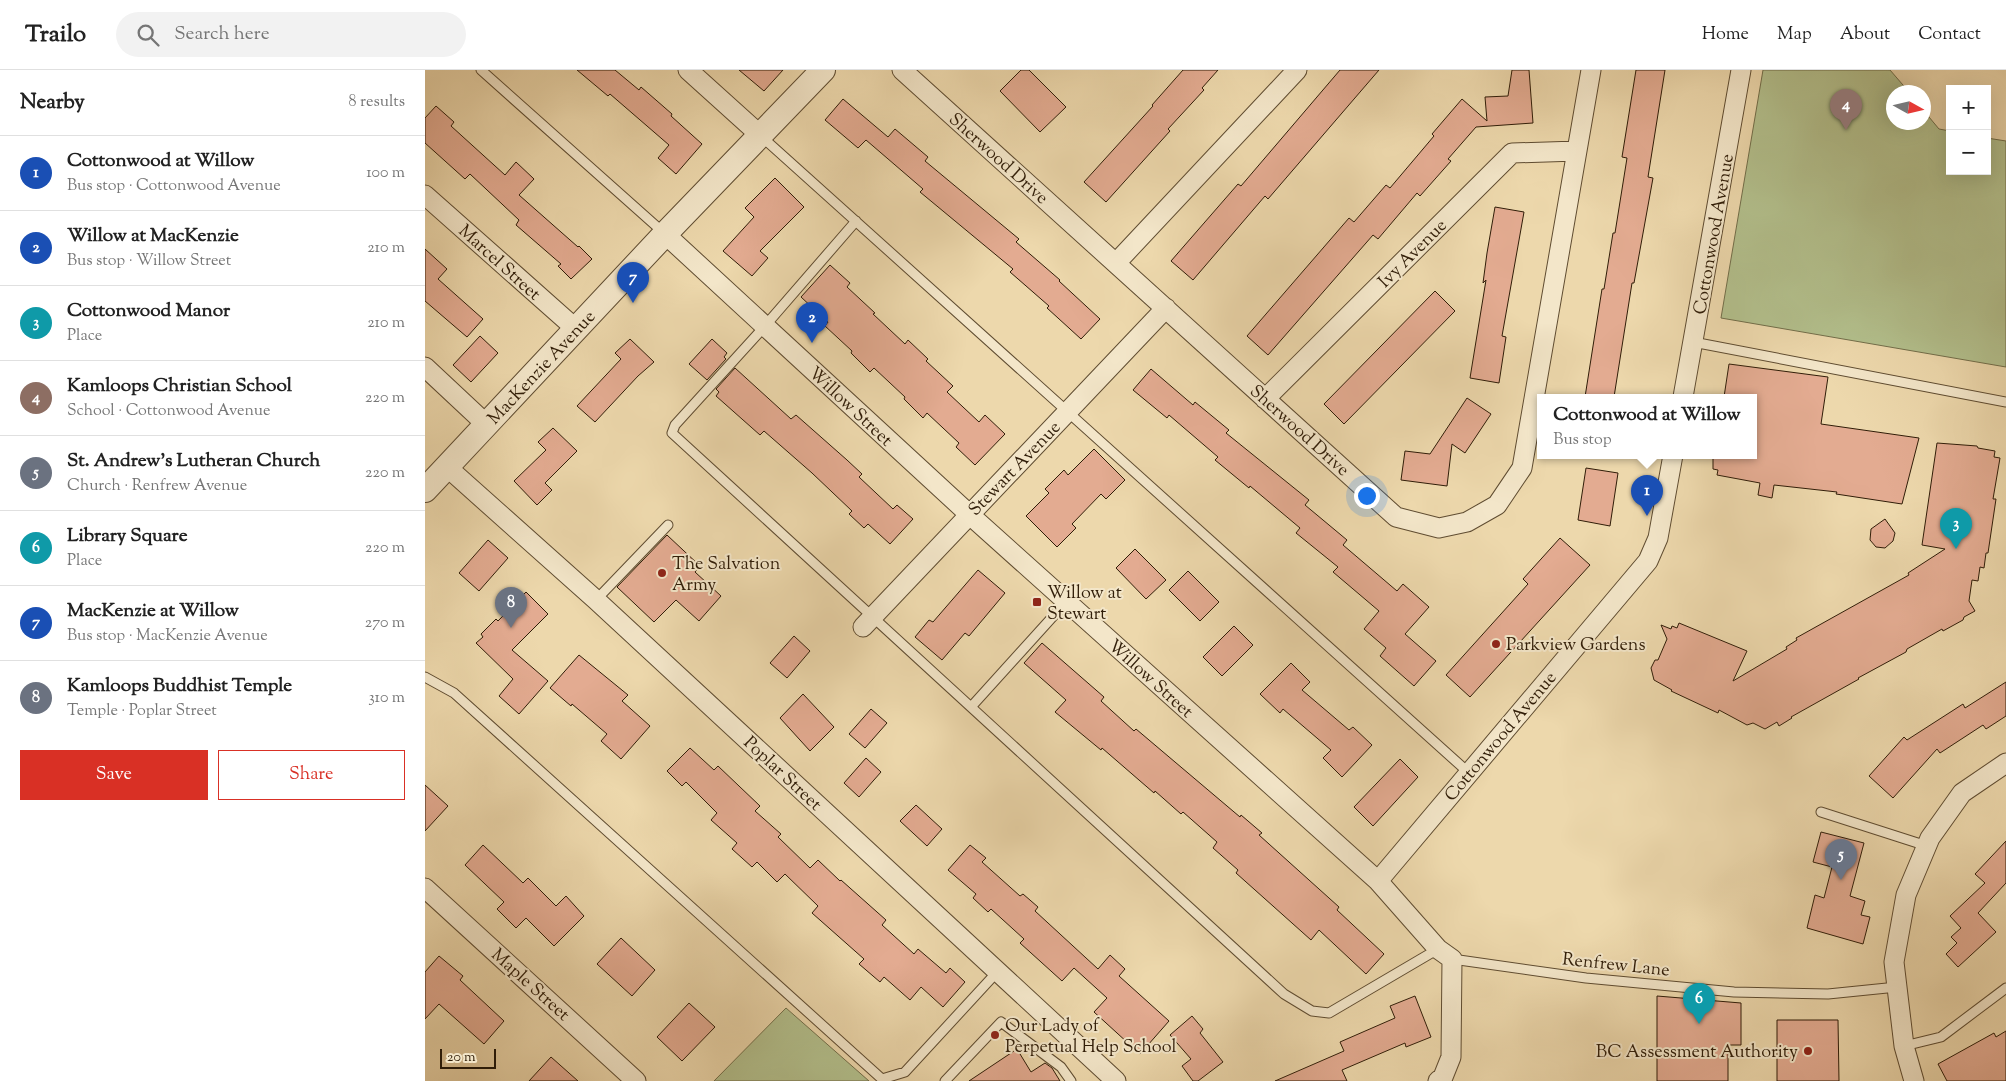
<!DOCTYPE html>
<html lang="en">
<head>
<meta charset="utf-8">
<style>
	body { margin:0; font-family:"Sorts Mill Goudy",serif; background:#f2f2f2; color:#222 }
	.controls { position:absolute; right:15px; top:15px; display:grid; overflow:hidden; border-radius:0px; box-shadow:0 5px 20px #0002 }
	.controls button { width:45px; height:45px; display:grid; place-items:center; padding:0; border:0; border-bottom:1px solid #e0e0e0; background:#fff; color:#222; font:25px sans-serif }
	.compass { position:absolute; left:1461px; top:15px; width:45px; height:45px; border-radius:50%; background:#fff; box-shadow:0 5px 20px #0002; rotate:98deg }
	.scale { position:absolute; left:15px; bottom:12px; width:56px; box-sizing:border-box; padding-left:5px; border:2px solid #301d08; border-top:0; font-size:14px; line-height:18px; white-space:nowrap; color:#301d08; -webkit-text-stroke:4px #f3e6c9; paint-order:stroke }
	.you { position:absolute; left:941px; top:425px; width:18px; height:18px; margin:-12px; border:4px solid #fff; border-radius:50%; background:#1a73e8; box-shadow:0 0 0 8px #1a73e833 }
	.badge { display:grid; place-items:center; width:32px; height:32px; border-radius:50%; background:#d93025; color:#fff; font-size:16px; font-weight:700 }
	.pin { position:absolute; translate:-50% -41px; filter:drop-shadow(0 1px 2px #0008) }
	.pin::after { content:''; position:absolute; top:26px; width:18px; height:15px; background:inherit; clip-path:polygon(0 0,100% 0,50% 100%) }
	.popup { position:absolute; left:1112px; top:324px; width:220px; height:65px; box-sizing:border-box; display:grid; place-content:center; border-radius:0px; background:#fff; filter:drop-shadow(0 1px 4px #0005); font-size:16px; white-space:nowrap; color:#767676 }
	.popup b { font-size:19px; color:#222 }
	.popup::after { content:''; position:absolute; left:50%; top:100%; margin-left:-10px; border:10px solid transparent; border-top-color:#fff }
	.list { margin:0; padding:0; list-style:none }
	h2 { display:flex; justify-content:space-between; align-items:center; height:65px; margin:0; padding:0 20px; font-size:21px }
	h2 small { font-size:16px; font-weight:400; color:#767676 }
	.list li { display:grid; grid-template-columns:32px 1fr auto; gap:15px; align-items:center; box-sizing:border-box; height:75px; padding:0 20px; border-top:1px solid #e0e0e0 }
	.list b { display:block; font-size:19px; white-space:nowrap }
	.list p { margin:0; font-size:16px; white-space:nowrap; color:#767676 }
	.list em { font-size:16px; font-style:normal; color:#767676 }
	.actions { display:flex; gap:10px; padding:15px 20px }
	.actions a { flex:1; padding:11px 0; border:1px solid #d93025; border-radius:0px; text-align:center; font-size:18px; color:#d93025 }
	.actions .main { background:#d93025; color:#fff }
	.icon { flex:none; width:28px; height:28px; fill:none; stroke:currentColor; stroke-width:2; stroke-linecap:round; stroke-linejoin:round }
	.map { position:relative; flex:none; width:1581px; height:1011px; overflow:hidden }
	header { display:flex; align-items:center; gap:30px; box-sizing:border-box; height:70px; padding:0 25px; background:#fff; border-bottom:1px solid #e0e0e0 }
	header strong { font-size:24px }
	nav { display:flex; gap:28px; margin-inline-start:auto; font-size:18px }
	.search { width:350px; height:45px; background:#f2f2f2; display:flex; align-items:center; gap:12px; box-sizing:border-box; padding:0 18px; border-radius:28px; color:#767676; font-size:19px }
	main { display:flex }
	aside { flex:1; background:#fff }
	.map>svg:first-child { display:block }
</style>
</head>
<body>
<header>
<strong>Trailo</strong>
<div class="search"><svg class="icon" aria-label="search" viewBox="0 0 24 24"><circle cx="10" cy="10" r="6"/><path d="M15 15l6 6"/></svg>Search here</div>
<nav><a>Home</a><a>Map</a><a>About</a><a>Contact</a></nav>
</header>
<main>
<aside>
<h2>Nearby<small>8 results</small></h2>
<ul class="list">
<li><span class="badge" style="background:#1a4fb4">1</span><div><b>Cottonwood at Willow</b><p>Bus stop · Cottonwood Avenue</p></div><em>100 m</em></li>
<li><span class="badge" style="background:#1a4fb4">2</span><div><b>Willow at MacKenzie</b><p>Bus stop · Willow Street</p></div><em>210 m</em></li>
<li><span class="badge" style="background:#0f9aa8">3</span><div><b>Cottonwood Manor</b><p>Place</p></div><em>210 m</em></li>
<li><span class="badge" style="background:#8d6e63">4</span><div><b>Kamloops Christian School</b><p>School · Cottonwood Avenue</p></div><em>220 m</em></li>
<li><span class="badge" style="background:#6b7280">5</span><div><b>St. Andrew’s Lutheran Church</b><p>Church · Renfrew Avenue</p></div><em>220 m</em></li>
<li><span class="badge" style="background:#0f9aa8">6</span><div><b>Library Square</b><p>Place</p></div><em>220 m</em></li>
<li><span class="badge" style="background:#1a4fb4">7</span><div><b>MacKenzie at Willow</b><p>Bus stop · MacKenzie Avenue</p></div><em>270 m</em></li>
<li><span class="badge" style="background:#6b7280">8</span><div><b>Kamloops Buddhist Temple</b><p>Temple · Poplar Street</p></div><em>310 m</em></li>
</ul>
<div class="actions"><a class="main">Save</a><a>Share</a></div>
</aside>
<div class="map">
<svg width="1581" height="1011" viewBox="0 0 1581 1011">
	<rect width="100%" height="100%" fill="#edd8ac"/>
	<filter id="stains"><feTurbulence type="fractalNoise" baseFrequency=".004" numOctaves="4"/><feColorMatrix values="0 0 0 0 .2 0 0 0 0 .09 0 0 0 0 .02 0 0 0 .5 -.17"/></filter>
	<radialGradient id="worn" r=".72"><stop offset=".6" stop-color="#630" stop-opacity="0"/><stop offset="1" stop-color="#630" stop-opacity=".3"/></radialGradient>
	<path fill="#b3c08d" stroke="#726e4a" d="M 1338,0 L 1465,0 L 1484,22 L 1468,22 L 1468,52 L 1498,52 L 1499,41 L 1514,59 L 1525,61 L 1525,101 L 1562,101 L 1562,68 L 1581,71 L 1581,297 L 1296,248 Z
		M 361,938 L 444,1011 L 289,1011 Z"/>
	<path fill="#e3ab91" stroke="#301d08" d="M 152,0 L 190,0 L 214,20 L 216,17 L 247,44 L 246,46 L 277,74 L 251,104 L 233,88 L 244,75 L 185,24 L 183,26 Z
		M 314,0 L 358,0 L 339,21 Z
		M 596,0 L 604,0 L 641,37 L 615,62 L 575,21 Z
		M 758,0 L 793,0 L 777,18 L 779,20 L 743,59 L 745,61 L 681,132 L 659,112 L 728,36 L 727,35 Z
		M 915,0 L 954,0 L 843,129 L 840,126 L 768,210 L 746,191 L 813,114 L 816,116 Z
		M 1087,0 L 1104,0 L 1108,53 L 1051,57 L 1023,89 L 1026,91 L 995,126 L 992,123 L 953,169 L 948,165 L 843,285 L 822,266 L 924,148 L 929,152 L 961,115 L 965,118 L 1009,66 L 1007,64 L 1037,29 L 1062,51 L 1060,27 L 1083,26 Z
		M 1211,0 L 1240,0 L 1223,107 L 1228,108 L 1209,213 L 1207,213 L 1189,327 L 1160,327 L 1177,219 L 1179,219 L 1188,163 L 1190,163 L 1202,88 L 1197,87 Z
		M 418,29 L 463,67 L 470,59 L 503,87 L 500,91 L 594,169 L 591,172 L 635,210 L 634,211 L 675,249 L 656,269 L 622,238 L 624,236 L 585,202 L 588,199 L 495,122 L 498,119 L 441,70 L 433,78 L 400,50 Z
		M 11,36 L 29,52 L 26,56 L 80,105 L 91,92 L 109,109 L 94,125 L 153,177 L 154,176 L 167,189 L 146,209 L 133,196 L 136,194 L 91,155 L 94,150 L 45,104 L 40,109 L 0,73 L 0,48 Z
		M 350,108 L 379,137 L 335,181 L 343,188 L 327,206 L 298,181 L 329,147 L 320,138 Z
		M 1070,137 L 1099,142 L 1077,266 L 1081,267 L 1074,313 L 1045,308 L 1061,210 L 1058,213 L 1062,183 Z
		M 0,179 L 22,199 L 13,209 L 58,249 L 42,267 L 0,231 Z
		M 405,195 L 425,213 L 422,217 L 450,243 L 448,244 L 480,274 L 483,270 L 503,289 L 501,291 L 528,316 L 522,322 L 554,352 L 560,345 L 580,364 L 550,395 L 531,377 L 534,373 L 502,343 L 498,348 L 479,329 L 480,327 L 449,298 L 445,302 L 426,283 L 427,281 L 400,256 L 403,252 L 376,227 Z
		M 1010,221 L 1030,241 L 919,354 L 899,334 Z
		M 55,266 L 73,283 L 46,312 L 28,295 Z
		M 205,269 L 229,292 L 213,306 L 170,352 L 152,336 L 196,289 L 190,283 Z
		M 287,269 L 302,283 L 299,287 L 301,289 L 282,310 L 264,294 Z
		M 1304,294 L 1403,307 L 1396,354 L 1494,368 L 1477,434 L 1411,424 L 1412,422 L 1349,415 L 1347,428 L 1333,425 L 1335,413 L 1292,405 L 1293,400 L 1288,399 L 1288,385 L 1328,385 L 1328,327 L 1299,327 Z
		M 310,298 L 366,349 L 371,345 L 422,390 L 437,404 L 434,407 L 468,439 L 472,435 L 488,449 L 465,474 L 443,454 L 439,458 L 424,444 L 427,441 L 387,403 L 339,361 L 335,365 L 291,326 L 294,322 L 291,319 Z
		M 726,299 L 768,335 L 770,332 L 804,360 L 801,363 L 884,430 L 880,435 L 922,470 L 918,475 L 972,521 L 978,514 L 1004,537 L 980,564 L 1011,591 L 989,616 L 955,586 L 961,578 L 939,559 L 954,541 L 908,502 L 913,497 L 871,463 L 875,458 L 825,416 L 824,418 L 790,390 L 793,387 L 744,345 L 742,348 L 708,320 Z
		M 1042,328 L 1066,344 L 1040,383 L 1027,374 L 1022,416 L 976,410 L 980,381 L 1005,384 Z
		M 128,358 L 152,381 L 120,413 L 127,420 L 112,435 L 89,411 L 121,380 L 113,372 Z
		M 1512,373 L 1552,376 L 1553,378 L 1570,381 L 1569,387 L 1575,388 L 1568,429 L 1571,429 L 1563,483 L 1561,483 L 1559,498 L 1555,497 L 1553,511 L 1547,510 L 1544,531 L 1550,541 L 1539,547 L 1538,550 L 1518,561 L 1517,559 L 1482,579 L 1481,582 L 1433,608 L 1434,609 L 1366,647 L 1367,648 L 1354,656 L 1352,652 L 1340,659 L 1328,653 L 1322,655 L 1294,640 L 1293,643 L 1246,621 L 1247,620 L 1229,610 L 1226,598 L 1230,590 L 1233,590 L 1242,569 L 1236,555 L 1246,559 L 1247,556 L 1252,558 L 1254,553 L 1322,581 L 1308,611 L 1362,579 L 1361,577 L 1372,570 L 1371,568 L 1484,505 L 1483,503 L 1520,479 L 1497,475 Z
		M 669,379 L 700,410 L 681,429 L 676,424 L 647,454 L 651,458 L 632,477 L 601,446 L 624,423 L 620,419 L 639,400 L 643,405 Z
		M 1161,398 L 1193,403 L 1185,456 L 1153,450 Z
		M 1460,449 L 1470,463 L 1468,471 L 1460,478 L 1451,477 L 1445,470 L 1446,459 Z
		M 242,465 L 275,496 L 270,502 L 296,526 L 274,551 L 251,530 L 229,552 L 192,517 Z
		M 1135,468 L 1165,495 L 1045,627 L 1021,605 L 1103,514 L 1098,509 Z
		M 63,470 L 83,488 L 54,521 L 34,503 Z
		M 710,479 L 741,510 L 721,529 L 691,498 Z
		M 553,500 L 580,523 L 544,566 L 540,563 L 517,590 L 490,567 L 504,550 L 508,552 Z
		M 763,501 L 794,532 L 775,551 L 744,520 Z
		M 101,522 L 123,544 L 87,580 L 123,611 L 94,644 L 74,626 L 88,609 L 51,573 L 58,567 L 56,564 L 71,549 L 73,551 Z
		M 809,556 L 828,575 L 797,606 L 778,587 Z
		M 369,566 L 385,581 L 362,608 L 345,593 Z
		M 617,573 L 679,627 L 676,631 L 709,661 L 711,659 L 815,747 L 816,745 L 837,763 L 834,765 L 914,837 L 912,840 L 959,884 L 941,904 L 894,860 L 886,870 L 811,803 L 813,800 L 788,778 L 792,772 L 758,742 L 756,744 L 730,721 L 729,723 L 677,678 L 676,680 L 630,642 L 641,630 L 599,593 Z
		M 154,585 L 203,625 L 197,631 L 225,656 L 196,689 L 176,671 L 182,664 L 147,634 L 146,636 L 125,618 Z
		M 866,593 L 885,612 L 877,620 L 924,660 L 928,657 L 947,675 L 917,707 L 898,688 L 906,680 L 858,639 L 855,643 L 835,624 Z
		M 1581,612 L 1581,646 L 1561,659 L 1558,655 L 1515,683 L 1512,679 L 1468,728 L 1444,706 L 1479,667 L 1482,670 L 1538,634 L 1540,638 Z
		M 378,624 L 409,657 L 385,681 L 355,648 Z
		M 446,639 L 462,653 L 440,678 L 424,664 Z
		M 265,678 L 289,700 L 293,696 L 335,736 L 330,741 L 356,764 L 353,767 L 385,798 L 393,790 L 415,811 L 416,810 L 461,850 L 457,855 L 489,884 L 493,879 L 521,903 L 525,898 L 540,912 L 518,937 L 496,917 L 485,930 L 459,907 L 455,912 L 434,894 L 439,889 L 387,843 L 393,836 L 360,804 L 352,812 L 332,792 L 327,797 L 307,779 L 312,773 L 286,750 L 292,743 L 261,712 L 257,716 L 242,701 Z
		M 441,688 L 456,702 L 434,727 L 419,713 Z
		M 975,689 L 993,707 L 948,756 L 929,737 Z
		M 0,715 L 23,736 L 0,761 Z
		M 491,735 L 517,759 L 502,776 L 475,751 Z
		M 1396,762 L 1439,773 L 1425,826 L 1440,831 L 1436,845 L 1445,847 L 1438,874 L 1382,858 L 1390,825 L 1399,828 L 1407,797 L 1388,792 Z
		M 1581,771 L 1581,813 L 1553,843 L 1571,862 L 1533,897 L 1521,884 L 1532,873 L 1526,867 L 1536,858 L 1525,846 L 1560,813 L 1550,804 Z
		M 58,775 L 98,813 L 103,808 L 131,836 L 141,826 L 159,846 L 129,876 L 101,848 L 91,858 L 72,839 L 79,832 L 40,795 Z
		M 545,775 L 561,788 L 557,792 L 595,826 L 598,824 L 613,837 L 610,841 L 673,899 L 685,885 L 700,899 L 694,906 L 744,951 L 715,984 L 669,942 L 682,928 L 649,898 L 637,911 L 595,873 L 599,869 L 566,839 L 563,842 L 548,828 L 551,824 L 523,800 Z
		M 196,868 L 230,900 L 207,926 L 172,894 Z
		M 14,886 L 38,906 L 35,910 L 79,951 L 59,974 L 14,934 L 0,949 L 0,902 Z
		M 990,926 L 1006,967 L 981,977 L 980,973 L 917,1000 L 922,1011 L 850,1011 L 919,981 L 915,972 L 970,948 L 965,936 Z
		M 1232,926 L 1316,933 L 1316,975 L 1303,975 L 1303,1011 L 1232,1011 Z
		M 264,933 L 290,957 L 257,991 L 232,967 Z
		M 767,946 L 778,959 L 775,963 L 798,992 L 773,1011 L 768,1011 L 757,996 L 766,989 L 745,965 Z
		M 1352,950 L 1413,950 L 1414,1011 L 1352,1011 Z
		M 1581,961 L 1581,1011 L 1522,1011 L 1513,994 L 1569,963 L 1571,967 Z
		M 592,979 L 606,1002 L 620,993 L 627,998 L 635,1011 L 544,1011 Z
		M 126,987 L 153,1011 L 104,1011 Z"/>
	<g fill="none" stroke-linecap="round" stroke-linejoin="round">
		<defs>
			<path id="service" d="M 56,0 L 239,163
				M 336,66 L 1044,703
				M 431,151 L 340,256 L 250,355 L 247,363 L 859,924 L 887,941 L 904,943 L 1013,879
				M 1268,272 L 1581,332
				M 171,530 L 243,455
				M 0,607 L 29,623 L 457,1009 L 480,1002 L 573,901
				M 546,637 L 641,532
				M 1396,742 L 1502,776
				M 1027,889 L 1161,908 L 1309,922 L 1403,924 L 1472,917
				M 1479,976 L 1516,967 L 1581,918
				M 520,1011 L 576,952 L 636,997 L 646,1011"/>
			<path id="minor" d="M 263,0 L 335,65
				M 477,0 L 971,447 L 1014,458 L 1042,452 L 1072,435 L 1097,398 L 1166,0
				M 0,125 L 151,259
				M 240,164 L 545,445 L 953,811 L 1013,879 L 1027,889 L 1026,987 L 1018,1007 L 1013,1011
				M 691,193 L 872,0
				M 0,297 L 62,355
				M 1258,327 L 1316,0
				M 840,329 L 1087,83 L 1152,81
				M 22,397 L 171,530 L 691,1011
				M 438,557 L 741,238
				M 953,811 L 1223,491 L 1233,468 L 1248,385
				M 0,818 L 211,1011
				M 1489,1011 L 1479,976 L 1469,892 L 1481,825 L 1505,768 L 1537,723 L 1581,693"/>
			<path id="tertiary" d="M 0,420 L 240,164 L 398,0"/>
		</defs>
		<use href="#service" stroke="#5f4c31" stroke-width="11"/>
		<use href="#minor" stroke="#5f4c31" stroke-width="21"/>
		<use href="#tertiary" stroke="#5f4c31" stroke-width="26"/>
		<use href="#service" stroke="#f3e6c9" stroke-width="9"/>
		<use href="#minor" stroke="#f3e6c9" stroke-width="19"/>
		<use href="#tertiary" stroke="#f3e6c9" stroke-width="24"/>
	</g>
	<g fill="#8f2418" stroke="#f3e6c9" stroke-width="2">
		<circle cx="237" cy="503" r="5"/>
		<rect x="607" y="527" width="10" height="10" rx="2.5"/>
		<circle cx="1071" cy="574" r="5"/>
		<circle cx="570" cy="965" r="5"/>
		<circle cx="1383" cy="981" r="5"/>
	</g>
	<g text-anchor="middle" stroke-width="4" stroke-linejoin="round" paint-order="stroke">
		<g font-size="18" fill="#301d08" stroke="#f3e6c9">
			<text transform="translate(574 88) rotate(42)" y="6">Sherwood Drive</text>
			<text transform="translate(1288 164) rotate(-80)" y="6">Cottonwood Avenue</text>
			<text transform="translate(987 183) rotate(-45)" y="6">Ivy Avenue</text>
			<text transform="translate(75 192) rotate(42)" y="6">Marcel Street</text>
			<text transform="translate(116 297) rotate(-47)" y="6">MacKenzie Avenue</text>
			<text transform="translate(426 336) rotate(43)" y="6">Willow Street</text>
			<text transform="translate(875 360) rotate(42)" y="6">Sherwood Drive</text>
			<text transform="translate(589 398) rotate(-46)" y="6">Stewart Avenue</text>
			<text transform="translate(726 608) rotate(42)" y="6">Willow Street</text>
			<text transform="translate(1075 666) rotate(-50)" y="6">Cottonwood Avenue</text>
			<text transform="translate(358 703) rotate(43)" y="6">Poplar Street</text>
			<text transform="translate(1191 894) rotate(6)" y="6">Renfrew Lane</text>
			<text transform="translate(106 914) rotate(42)" y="6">Maple Street</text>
		</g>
		<g font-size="18" fill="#301d08" stroke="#f3e6c9" text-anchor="start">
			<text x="247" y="499">The Salvation<tspan x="247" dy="21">Army</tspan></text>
			<text x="622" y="528">Willow at<tspan x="622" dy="21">Stewart</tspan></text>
			<text x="1081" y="580">Parkview Gardens</text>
			<text x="580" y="961">Our Lady of<tspan x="580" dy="21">Perpetual Help School</tspan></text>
			<text x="1373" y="987" text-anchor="end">BC Assessment Authority</text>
		</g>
	</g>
	<rect width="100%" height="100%" filter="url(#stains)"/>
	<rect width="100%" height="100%" fill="url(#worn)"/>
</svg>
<div class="controls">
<button>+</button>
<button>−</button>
</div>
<svg class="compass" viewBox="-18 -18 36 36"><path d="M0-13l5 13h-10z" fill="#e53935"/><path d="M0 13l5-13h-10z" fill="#767676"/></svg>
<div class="scale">20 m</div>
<div class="you"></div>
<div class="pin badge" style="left:1222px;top:446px;background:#1a4fb4">1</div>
<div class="popup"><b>Cottonwood at Willow</b>Bus stop</div>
<div class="pin badge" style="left:387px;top:273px;background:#1a4fb4">2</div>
<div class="pin badge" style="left:1531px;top:479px;background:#0f9aa8">3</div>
<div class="pin badge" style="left:1421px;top:60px;background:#8d6e63">4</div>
<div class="pin badge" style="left:1416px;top:810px;background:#6b7280">5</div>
<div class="pin badge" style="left:1274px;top:954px;background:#0f9aa8">6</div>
<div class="pin badge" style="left:208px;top:233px;background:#1a4fb4">7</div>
<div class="pin badge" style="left:86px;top:558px;background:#6b7280">8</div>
</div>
</main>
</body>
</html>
